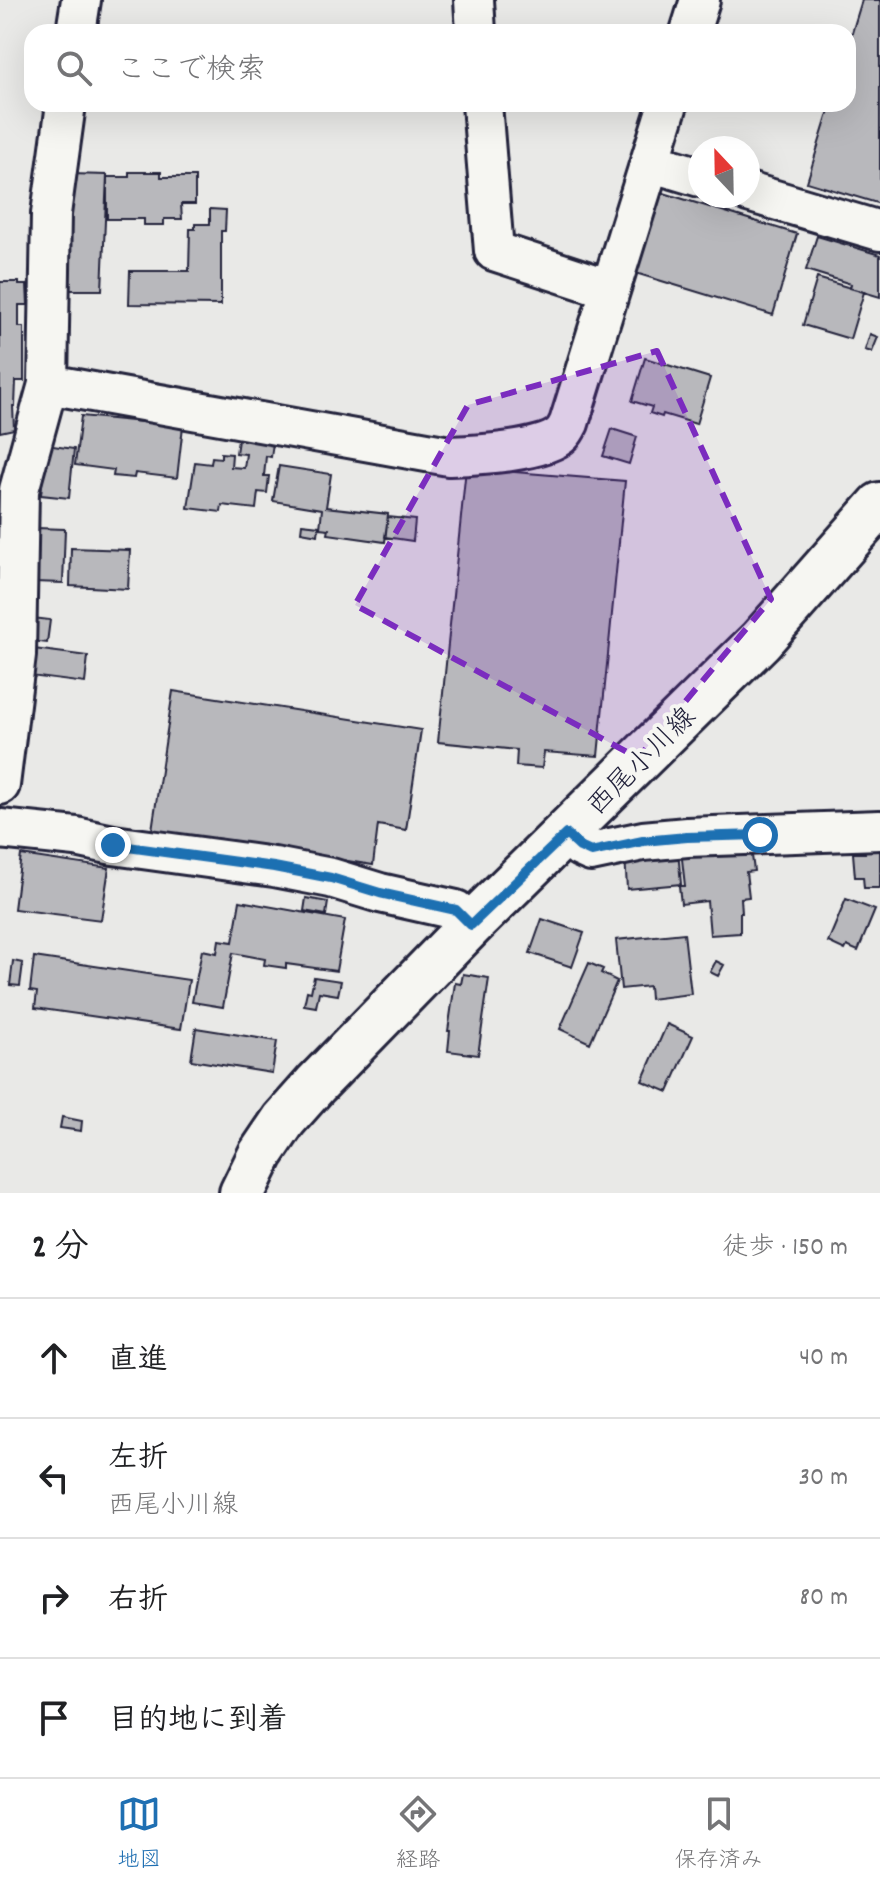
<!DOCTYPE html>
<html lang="ja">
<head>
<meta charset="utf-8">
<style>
	body { margin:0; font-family:Dekko,"Klee One",sans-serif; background:#f2f2f2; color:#202124 }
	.compass { position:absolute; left:688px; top:136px; width:72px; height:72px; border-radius:50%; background:#fff; box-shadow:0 8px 32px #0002; rotate:338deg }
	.stop { position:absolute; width:24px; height:24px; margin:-18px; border:6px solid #1f6fb2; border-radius:50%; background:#fff }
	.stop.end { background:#1f6fb2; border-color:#fff; box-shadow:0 2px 8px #0008 }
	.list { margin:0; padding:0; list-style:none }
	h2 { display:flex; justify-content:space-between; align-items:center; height:104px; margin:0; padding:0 32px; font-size:34px }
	h2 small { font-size:26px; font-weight:400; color:#757577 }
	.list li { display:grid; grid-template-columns:52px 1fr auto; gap:24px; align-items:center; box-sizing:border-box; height:120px; padding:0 32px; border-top:2px solid #e0e0e0 }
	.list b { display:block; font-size:30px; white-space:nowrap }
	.list p { margin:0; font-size:26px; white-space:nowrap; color:#757577 }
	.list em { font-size:26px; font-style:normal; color:#757577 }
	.icon { flex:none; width:44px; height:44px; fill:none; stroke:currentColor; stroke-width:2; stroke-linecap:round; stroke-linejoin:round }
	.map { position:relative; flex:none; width:880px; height:1193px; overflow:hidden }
	.search { position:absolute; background:#fff; box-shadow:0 8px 32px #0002; left:24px; right:24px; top:24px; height:88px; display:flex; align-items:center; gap:20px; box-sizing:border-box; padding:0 28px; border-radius:24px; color:#757577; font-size:30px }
	.sheet { height:584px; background:#fff }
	nav { display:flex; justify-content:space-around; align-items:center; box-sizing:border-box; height:112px; border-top:2px solid #e0e0e0; background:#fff; font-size:22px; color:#757577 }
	nav a { display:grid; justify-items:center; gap:4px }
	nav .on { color:#1f6fb2 }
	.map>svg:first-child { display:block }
</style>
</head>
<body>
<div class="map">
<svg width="880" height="1193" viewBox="0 0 880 1193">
	<rect width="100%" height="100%" fill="#e9e9e7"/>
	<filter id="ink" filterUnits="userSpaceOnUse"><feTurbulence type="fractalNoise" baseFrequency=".0125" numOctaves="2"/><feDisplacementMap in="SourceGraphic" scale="16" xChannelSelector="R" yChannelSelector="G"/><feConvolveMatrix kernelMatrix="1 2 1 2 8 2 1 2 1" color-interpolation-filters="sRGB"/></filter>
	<g filter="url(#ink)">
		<path fill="#b8b8bc" stroke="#22223b" stroke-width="2" d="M 862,0 L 880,0 L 880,204 L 807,182 L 831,104 L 848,104 L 848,46 Z
			M 129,172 L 161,172 L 161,177 L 195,177 L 195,204 L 181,204 L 182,219 L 164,219 L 164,225 L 144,225 L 144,219 L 107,219 L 107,177 L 129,177 Z
			M 70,174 L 107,175 L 102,290 L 63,290 Z
			M 654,190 L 797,234 L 773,315 L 629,271 Z
			M 210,209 L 226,210 L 225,231 L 221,231 L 221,305 L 129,304 L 130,271 L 189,271 L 190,229 L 195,229 L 195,224 L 210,224 Z
			M 817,236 L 880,255 L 880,297 L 850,288 L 851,284 L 806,270 Z
			M 817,278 L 864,292 L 850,339 L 803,325 Z
			M 0,282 L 19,282 L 19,285 L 27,285 L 28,305 L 19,305 L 19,327 L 24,327 L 24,381 L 16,381 L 15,406 L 13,406 L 14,429 L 0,432 Z
			M 870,334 L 878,337 L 872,352 L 865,350 Z
			M 645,358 L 710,378 L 696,424 L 663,414 L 662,417 L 650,413 L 652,407 L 632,401 Z
			M 81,416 L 183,426 L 177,478 L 135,473 L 134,478 L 113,476 L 114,470 L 75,465 Z
			M 612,429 L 637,437 L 629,464 L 603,456 Z
			M 239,433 L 274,437 L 271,457 L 266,456 L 264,476 L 269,476 L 267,493 L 258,492 L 256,509 L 222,505 L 221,512 L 188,508 L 195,462 L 211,464 L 212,457 L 221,458 L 221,453 L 232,454 L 231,467 L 244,468 L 246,454 L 236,453 Z
			M 46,445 L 74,449 L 69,498 L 41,495 Z
			M 279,466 L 331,474 L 326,507 L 388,514 L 385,542 L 328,534 L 329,529 L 320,528 L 322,509 L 273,501 Z
			M 466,468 L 625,481 L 598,756 L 544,752 L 542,768 L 516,766 L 517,750 L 438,742 Z
			M 388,517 L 415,520 L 413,541 L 385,537 Z
			M 302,524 L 319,526 L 318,535 L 301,532 Z
			M 36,528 L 65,529 L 63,583 L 34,582 Z
			M 71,548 L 130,550 L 128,589 L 70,586 Z
			M 33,618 L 50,620 L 47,643 L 30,641 Z
			M 34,649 L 88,656 L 85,683 L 30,676 Z
			M 173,691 L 421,730 L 406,830 L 378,825 L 373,865 L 152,830 Z
			M 864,844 L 880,844 L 880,888 L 864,888 L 863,877 L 855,877 L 853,853 L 865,853 Z
			M 751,848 L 754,871 L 746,872 L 749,897 L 741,898 L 742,913 L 740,913 L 740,933 L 710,935 L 707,901 L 681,904 L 679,886 L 685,886 L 681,850 Z
			M 678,851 L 681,884 L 627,889 L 625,855 Z
			M 21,855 L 109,868 L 101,920 L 14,909 Z
			M 306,898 L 328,902 L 326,915 L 304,911 Z
			M 846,899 L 875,910 L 858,951 L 847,946 L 845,950 L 828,942 Z
			M 240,901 L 345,920 L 336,971 L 286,964 L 286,968 L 264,965 L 265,959 L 233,953 L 223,1007 L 192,1002 L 202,950 L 217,953 L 219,940 L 233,942 Z
			M 542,919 L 584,933 L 572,967 L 530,953 Z
			M 684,933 L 691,994 L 650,999 L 649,986 L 621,989 L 616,940 Z
			M 34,957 L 189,980 L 181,1029 L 35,1008 L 37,992 L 30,991 Z
			M 13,961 L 23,963 L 20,986 L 10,985 Z
			M 716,961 L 724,965 L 718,976 L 710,972 Z
			M 589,963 L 603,969 L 601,973 L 617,981 L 590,1043 L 560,1029 Z
			M 463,974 L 489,978 L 478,1055 L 448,1051 L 450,1031 L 448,1031 L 455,983 L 461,984 Z
			M 314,977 L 341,981 L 338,995 L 319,992 L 316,1007 L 304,1005 L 307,991 L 311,992 Z
			M 667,1024 L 693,1036 L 668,1092 L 642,1081 Z
			M 196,1028 L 277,1041 L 272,1073 L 191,1060 Z
			M 62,1117 L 82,1121 L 81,1131 L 60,1128 Z"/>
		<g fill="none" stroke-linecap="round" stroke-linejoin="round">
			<defs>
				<path id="minor" d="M 474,0 L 476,32
					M 76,32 L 81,0
					M 690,32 L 700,0
					M 482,104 L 494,251 L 610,289
					M 650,162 L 700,177
					M 748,192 L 880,231
					M 48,384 L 449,456 C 474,455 545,452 562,434 C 565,431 567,427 569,423 L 668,104
					M 0,785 L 16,655 L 19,490 L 48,384 L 51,214 L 66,104
					M 0,829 L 76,837 L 113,845 L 274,867 L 331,878 L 380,893 L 456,910 L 471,925
					M 566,834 L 580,847 L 591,852 L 643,841 L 687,837 L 880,830"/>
				<path id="secondary" d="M 242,1193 L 261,1154 L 284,1120 L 316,1084 L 471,925 L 761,640 L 880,505"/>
			</defs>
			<use href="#minor" stroke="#22223b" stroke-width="44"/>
			<use href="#secondary" stroke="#22223b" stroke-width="50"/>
			<use href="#minor" stroke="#f6f6f2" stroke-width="38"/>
			<use href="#secondary" stroke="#f6f6f2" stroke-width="44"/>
		</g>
	</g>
	<g fill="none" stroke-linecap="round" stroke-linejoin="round" filter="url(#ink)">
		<path stroke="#1f6fb2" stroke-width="10" d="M 113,845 L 274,867 L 331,878 L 380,893 L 456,910 L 471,925 L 566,834 L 580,847 L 591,852 L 643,841 L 687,837 L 760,835"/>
	</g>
	<path fill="#7b2cbf" fill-opacity="0.2" stroke="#7b2cbf" stroke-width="6" stroke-dasharray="16 10" stroke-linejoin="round" d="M 657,351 L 771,599 L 638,758 L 355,605 L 468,405 Z"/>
	<g text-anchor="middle" stroke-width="8" stroke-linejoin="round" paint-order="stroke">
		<g font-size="28" fill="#22223b" stroke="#f6f6f2">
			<text transform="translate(640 760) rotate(-45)" y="10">西尾小川線</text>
		</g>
	</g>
</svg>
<svg class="compass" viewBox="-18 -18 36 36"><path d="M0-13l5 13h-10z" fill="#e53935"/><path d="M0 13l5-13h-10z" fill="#757577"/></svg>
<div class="stop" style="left:760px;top:835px"></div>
<div class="stop end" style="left:113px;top:845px"></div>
<div class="search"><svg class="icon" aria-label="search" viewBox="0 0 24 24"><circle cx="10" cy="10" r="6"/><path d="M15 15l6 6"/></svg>ここで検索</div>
</div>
<section class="sheet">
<h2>2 分<small>徒歩 · 150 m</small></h2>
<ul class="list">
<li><svg class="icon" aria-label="ahead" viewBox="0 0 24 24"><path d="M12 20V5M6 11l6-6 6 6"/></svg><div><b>直進</b></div><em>40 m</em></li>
<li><svg class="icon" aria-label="left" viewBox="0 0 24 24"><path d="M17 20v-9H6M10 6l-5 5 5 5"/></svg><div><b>左折</b><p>西尾小川線</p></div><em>30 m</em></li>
<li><svg class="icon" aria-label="right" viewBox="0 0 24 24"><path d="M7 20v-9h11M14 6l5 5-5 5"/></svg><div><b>右折</b></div><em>80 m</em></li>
<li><svg class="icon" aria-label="arrive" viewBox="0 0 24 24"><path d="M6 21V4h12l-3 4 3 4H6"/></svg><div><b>目的地に到着</b></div></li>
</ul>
</section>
<nav>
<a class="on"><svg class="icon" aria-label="map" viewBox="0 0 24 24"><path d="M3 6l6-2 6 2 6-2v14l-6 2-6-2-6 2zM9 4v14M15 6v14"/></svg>地図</a>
<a><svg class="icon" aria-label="directions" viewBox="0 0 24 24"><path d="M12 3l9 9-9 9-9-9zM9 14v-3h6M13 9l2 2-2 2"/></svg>経路</a>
<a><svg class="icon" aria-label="saved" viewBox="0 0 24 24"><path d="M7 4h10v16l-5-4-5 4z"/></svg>保存済み</a>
</nav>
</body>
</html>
